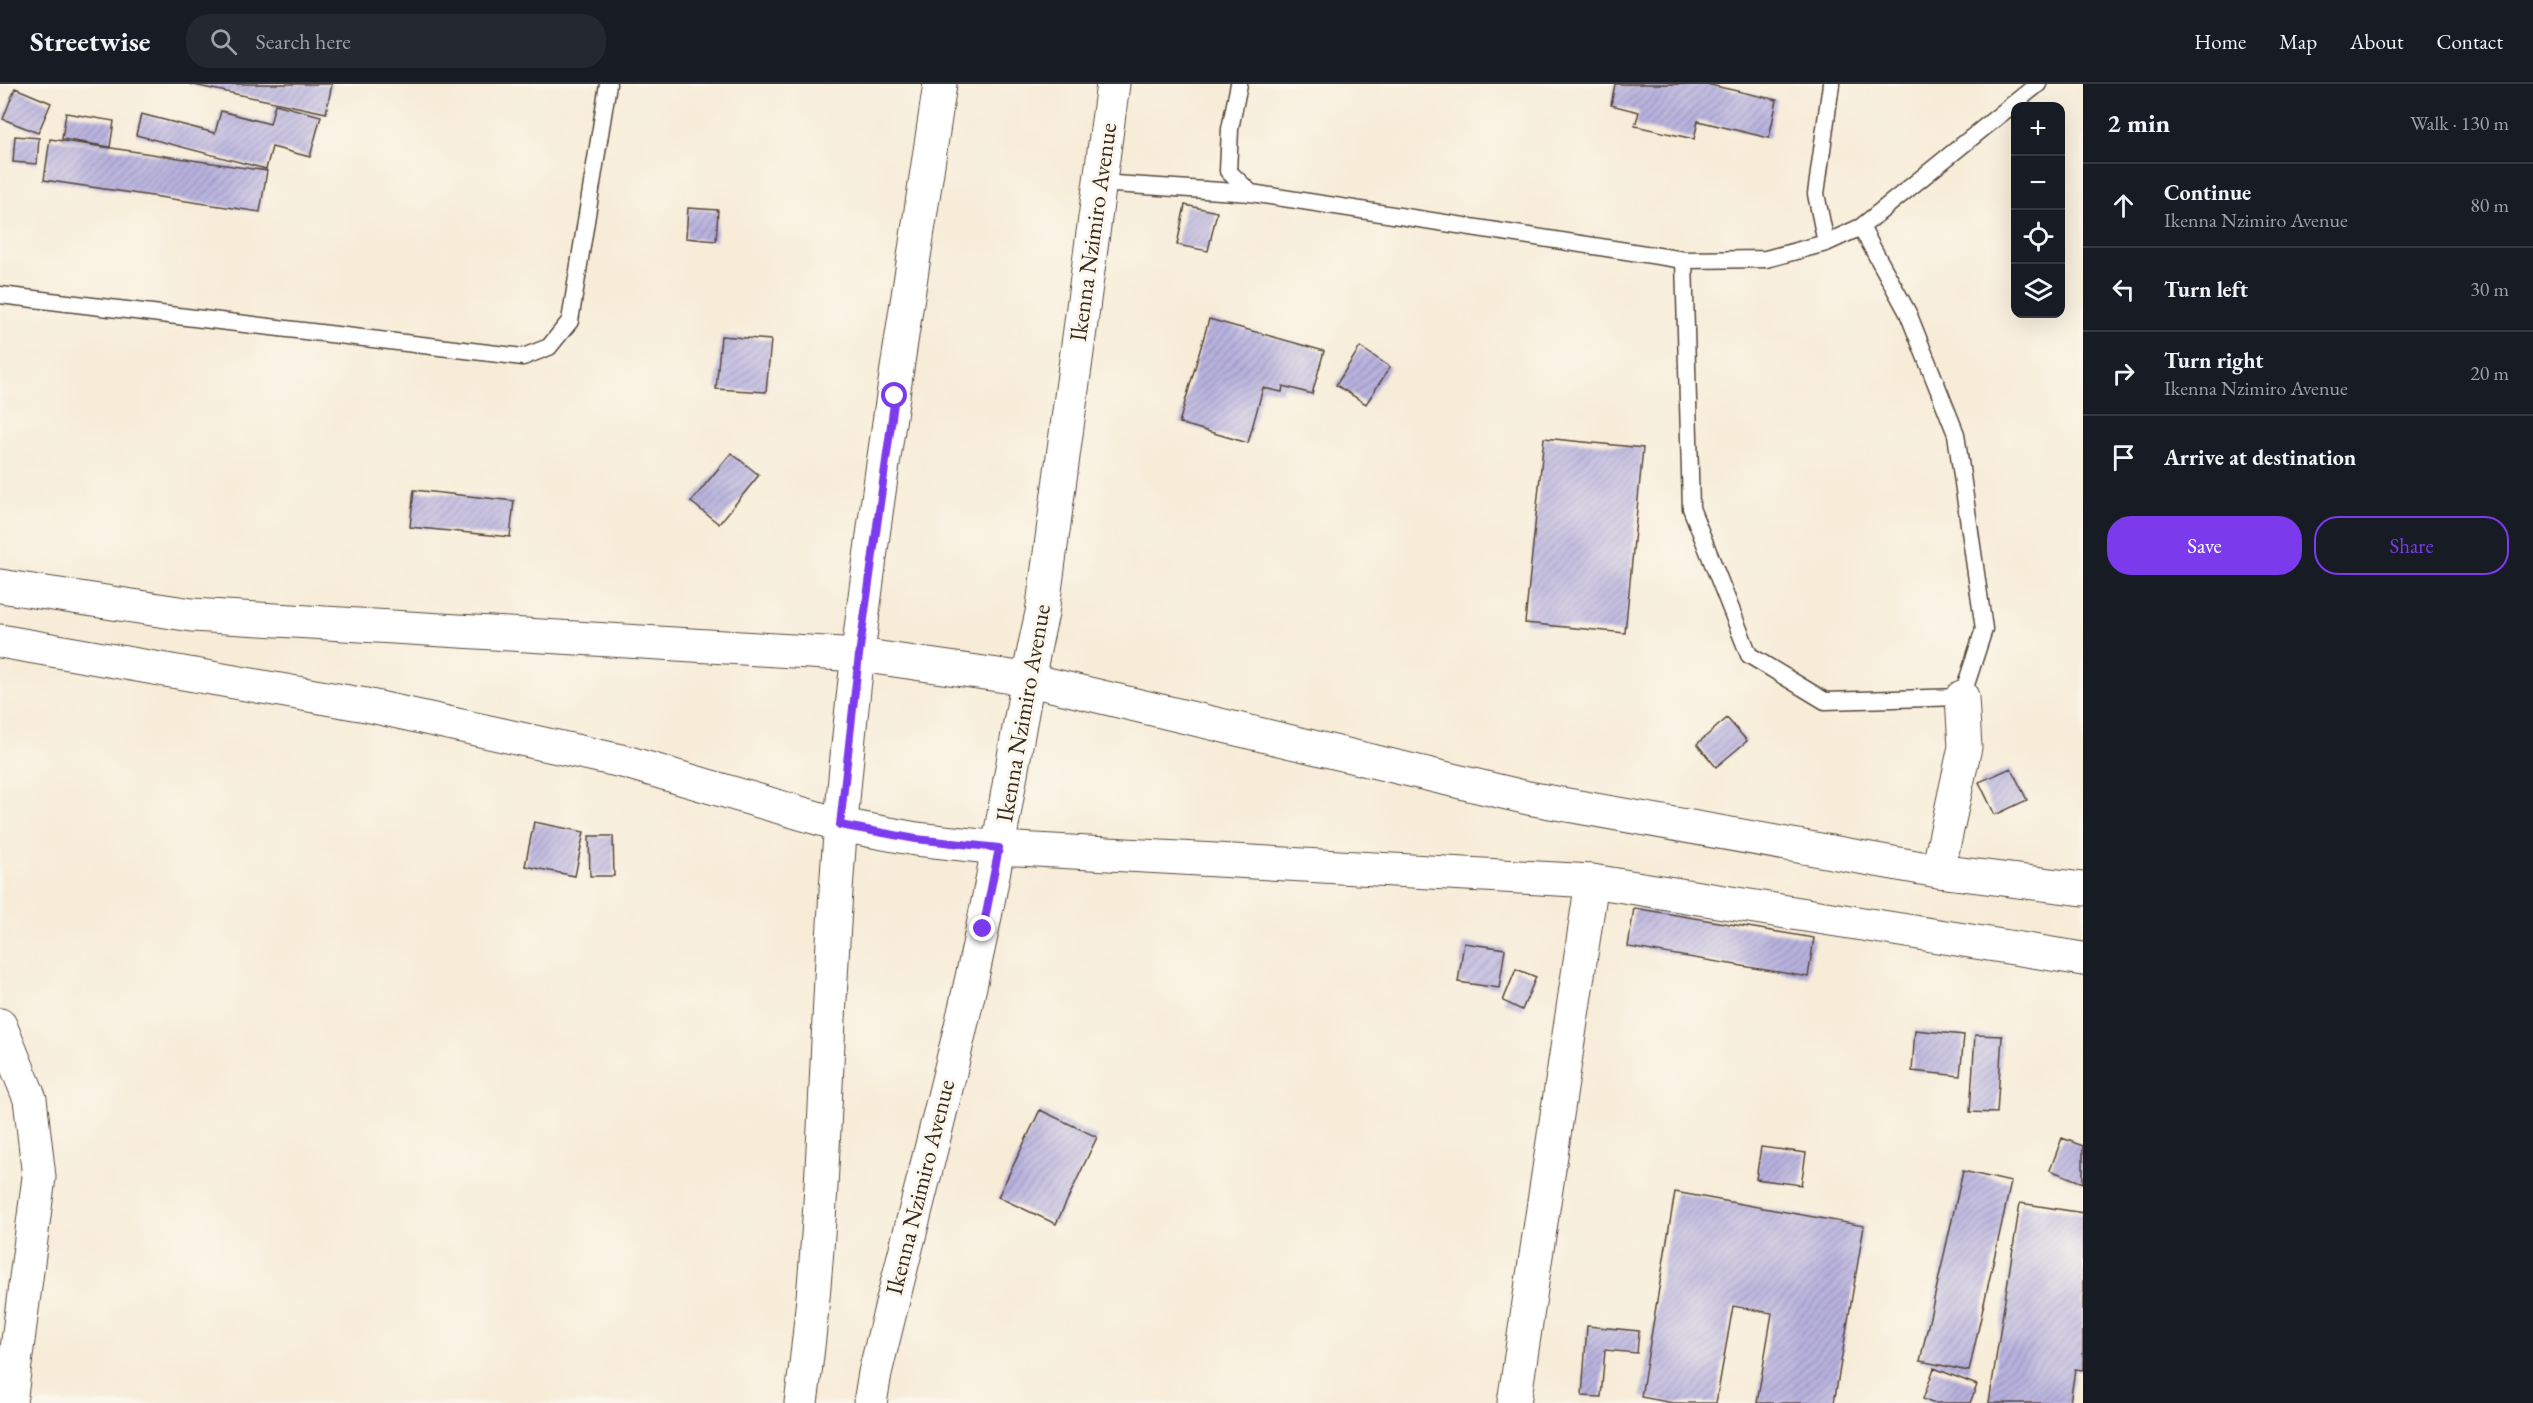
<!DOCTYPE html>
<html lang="en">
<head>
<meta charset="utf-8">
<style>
	body { margin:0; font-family:"EB Garamond",serif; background:#242831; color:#f1f3f6 }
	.controls { position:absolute; right:18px; top:18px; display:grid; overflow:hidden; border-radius:12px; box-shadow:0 6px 24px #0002 }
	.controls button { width:54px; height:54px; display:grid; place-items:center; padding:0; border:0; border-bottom:2px solid #363941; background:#171b24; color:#f1f3f6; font:30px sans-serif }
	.stop { position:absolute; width:18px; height:18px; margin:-14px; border:4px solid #7c3aed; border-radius:50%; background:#fff }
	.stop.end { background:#7c3aed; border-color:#fff; box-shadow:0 2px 6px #0008 }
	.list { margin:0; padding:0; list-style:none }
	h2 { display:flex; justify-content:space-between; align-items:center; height:78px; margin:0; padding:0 24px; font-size:26px }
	h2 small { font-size:20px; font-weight:400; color:#9ea1a6 }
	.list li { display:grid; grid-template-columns:39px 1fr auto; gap:18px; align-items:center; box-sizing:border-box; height:84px; padding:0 24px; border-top:2px solid #363941 }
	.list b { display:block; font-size:22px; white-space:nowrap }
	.list p { margin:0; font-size:20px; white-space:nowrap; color:#9ea1a6 }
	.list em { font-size:20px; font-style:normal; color:#9ea1a6 }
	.actions { display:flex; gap:12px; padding:18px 24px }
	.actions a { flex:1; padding:14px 0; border:2px solid #7c3aed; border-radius:24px; text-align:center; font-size:21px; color:#7c3aed }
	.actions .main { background:#7c3aed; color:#fff }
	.icon { flex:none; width:33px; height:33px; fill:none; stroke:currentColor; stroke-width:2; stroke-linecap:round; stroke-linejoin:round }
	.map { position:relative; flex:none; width:2083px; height:1319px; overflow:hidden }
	header { display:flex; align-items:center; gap:36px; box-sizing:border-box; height:84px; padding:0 30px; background:#171b24; border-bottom:2px solid #363941 }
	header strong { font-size:28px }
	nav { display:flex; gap:33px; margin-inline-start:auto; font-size:21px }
	.search { width:420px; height:54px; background:#242831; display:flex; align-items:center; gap:15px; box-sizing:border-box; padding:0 21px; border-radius:24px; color:#9ea1a6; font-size:22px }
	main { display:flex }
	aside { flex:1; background:#171b24 }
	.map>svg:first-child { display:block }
</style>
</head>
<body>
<header>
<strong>Streetwise</strong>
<div class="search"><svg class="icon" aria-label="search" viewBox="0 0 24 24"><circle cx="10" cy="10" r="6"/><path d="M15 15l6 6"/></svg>Search here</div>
<nav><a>Home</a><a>Map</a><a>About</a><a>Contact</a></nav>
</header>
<main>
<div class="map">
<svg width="2083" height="1319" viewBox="0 0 2083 1319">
	<defs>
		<pattern id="building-hatch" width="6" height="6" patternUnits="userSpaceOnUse" patternTransform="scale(1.5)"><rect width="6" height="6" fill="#b8b2df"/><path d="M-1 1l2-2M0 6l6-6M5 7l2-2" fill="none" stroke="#9791b4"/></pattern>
	</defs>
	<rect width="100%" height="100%" fill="#fbf7ec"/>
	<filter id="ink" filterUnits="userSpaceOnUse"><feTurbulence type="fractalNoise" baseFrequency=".0167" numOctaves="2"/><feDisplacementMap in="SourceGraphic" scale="12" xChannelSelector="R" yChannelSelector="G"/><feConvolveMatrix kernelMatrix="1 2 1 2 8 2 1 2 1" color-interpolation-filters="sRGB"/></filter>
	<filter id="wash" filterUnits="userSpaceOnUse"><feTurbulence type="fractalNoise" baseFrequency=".008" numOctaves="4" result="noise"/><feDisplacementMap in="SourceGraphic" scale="24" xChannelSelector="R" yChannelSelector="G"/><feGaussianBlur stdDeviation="1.35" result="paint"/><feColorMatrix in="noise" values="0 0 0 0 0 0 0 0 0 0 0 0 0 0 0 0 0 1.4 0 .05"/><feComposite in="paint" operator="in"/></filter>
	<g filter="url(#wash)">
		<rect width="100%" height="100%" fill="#f7ecd8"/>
		<g id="blocks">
			<path fill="url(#building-hatch)" d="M 189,0 L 332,0 L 326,29 Z
				M 1615,0 L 1706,0 L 1777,16 L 1769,54 L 1698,37 L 1694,55 L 1635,42 L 1639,28 L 1611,21 Z
				M 15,4 L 51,19 L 38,49 L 3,35 Z
				M 275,20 L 321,32 L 310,73 L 272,63 L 266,85 L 136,51 L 141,30 L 215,49 L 221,27 L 270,40 Z
				M 66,29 L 114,37 L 110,63 L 62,55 Z
				M 15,52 L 39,54 L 37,80 L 13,78 Z
				M 50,55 L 267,87 L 260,128 L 44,96 Z
				M 1185,121 L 1217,128 L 1208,167 L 1177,161 Z
				M 688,124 L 718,126 L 716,157 L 686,154 Z
				M 1209,235 L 1324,267 L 1312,310 L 1283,302 L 1282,308 L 1263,304 L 1248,359 L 1179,339 Z
				M 721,252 L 771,256 L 766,308 L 716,305 Z
				M 1360,263 L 1390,283 L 1366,320 L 1336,301 Z
				M 1544,354 L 1643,364 L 1625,549 L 1525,539 Z
				M 731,369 L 759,391 L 719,440 L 691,418 Z
				M 414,406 L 514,417 L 510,453 L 410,443 Z
				M 1727,634 L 1747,657 L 1716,683 L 1697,660 Z
				M 2011,684 L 2027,716 L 1995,731 L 1979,698 Z
				M 534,738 L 584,748 L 575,792 L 525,782 Z
				M 589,752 L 613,752 L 614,792 L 590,792 Z
				M 1634,824 L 1814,854 L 1808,893 L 1628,863 Z
				M 1464,859 L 1505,865 L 1499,904 L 1458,898 Z
				M 1516,885 L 1536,893 L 1522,926 L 1503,917 Z
				M 1915,946 L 1964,951 L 1960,992 L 1912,987 Z
				M 1975,951 L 2002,952 L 1997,1029 L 1970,1028 Z
				M 1040,1026 L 1097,1053 L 1056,1140 L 998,1113 Z
				M 2062,1054 L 2083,1062 L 2083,1099 L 2050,1086 Z
				M 1761,1063 L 1806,1069 L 1801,1101 L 1756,1095 Z
				M 1963,1087 L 2011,1098 L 1969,1287 L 1920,1277 Z
				M 1675,1108 L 1864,1142 L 1834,1319 L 1757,1319 L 1772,1229 L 1733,1222 L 1716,1319 L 1673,1319 L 1641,1313 Z
				M 2020,1119 L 2083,1129 L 2083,1286 L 2075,1285 L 2070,1319 L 1989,1319 Z
				M 1587,1242 L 1639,1247 L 1637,1269 L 1605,1266 L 1601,1313 L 1582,1312 Z
				M 1934,1284 L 1977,1301 L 1970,1319 L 1932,1319 L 1923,1315 Z"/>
		</g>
	</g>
	<g filter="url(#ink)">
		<use href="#blocks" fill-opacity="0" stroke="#57473a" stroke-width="1.5"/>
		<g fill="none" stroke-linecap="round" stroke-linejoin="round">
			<defs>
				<path id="service" d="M 1239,0 L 1230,45 L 1228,87 L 1251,109
					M 1099,99 L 1251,109 L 1684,176 L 1766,175 L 1826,159 L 1861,143 L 2038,0
					M 1826,159 L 1816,110 L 1831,0
					M 1684,176 L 1691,424 L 1749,571 L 1825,617 L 1962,613 L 1984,545 L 1956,350 L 1908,229 L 1861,143
					M 0,211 L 523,273 L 549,263 L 570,237 L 608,0"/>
				<path id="minor" d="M 1938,787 L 1965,663 L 1962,613
					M 0,941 L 30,1015 L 39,1093 L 10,1319
					M 1514,1319 L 1592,797"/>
				<path id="tertiary" d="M 0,502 L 192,531 L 859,571 L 1026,595 L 1528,714 L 1938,787 L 2083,805
					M 0,557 L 366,621 L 626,678 L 841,741 L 916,755 L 999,764 L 1592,797 L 2083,875
					M 801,1319 C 828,1127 824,933 841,740 C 861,492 904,246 940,0
					M 870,1319 L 875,1289 C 911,1140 952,992 983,842 C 1005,738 1018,633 1042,529 L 1113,0"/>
			</defs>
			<use href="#service" stroke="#57473a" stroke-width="19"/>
			<use href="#minor" stroke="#57473a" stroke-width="35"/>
			<use href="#tertiary" stroke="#57473a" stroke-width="35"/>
			<use href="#service" stroke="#fff" stroke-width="16"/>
			<use href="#minor" stroke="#fff" stroke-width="33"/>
			<use href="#tertiary" stroke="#fff" stroke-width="33"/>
		</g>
	</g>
	<g fill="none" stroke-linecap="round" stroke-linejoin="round" filter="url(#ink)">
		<path stroke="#7c3aed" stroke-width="8" d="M 895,312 L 859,571 L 840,741 L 916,755 L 999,764 L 983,845"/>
	</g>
	<g text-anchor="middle" stroke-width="6" stroke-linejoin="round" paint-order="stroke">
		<g font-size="24" fill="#3b2a1e" stroke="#fbf7ec">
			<text transform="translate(1093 148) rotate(-82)" y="8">Ikenna Nzimiro Avenue</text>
			<text transform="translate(1023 629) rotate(-80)" y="8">Ikenna Nzimiro Avenue</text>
			<text transform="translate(920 1103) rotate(-76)" y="8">Ikenna Nzimiro Avenue</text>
		</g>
	</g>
</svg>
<div class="controls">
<button>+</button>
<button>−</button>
<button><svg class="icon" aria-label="locate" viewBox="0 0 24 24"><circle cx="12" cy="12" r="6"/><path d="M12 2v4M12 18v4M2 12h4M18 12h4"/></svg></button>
<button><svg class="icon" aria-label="layers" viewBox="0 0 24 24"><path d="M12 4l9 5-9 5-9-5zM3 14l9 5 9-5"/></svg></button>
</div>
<div class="stop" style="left:895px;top:312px"></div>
<div class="stop end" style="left:983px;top:845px"></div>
</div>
<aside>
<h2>2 min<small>Walk · 130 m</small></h2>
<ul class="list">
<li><svg class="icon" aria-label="ahead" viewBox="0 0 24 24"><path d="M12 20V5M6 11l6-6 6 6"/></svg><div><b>Continue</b><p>Ikenna Nzimiro Avenue</p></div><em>80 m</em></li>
<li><svg class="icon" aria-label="left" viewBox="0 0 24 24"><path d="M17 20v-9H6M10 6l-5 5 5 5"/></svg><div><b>Turn left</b></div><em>30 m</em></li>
<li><svg class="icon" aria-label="right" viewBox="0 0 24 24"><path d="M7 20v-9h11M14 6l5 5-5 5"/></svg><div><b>Turn right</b><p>Ikenna Nzimiro Avenue</p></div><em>20 m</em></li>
<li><svg class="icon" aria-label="arrive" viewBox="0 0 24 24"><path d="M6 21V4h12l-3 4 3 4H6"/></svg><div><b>Arrive at destination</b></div></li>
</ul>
<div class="actions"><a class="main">Save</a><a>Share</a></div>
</aside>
</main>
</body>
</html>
